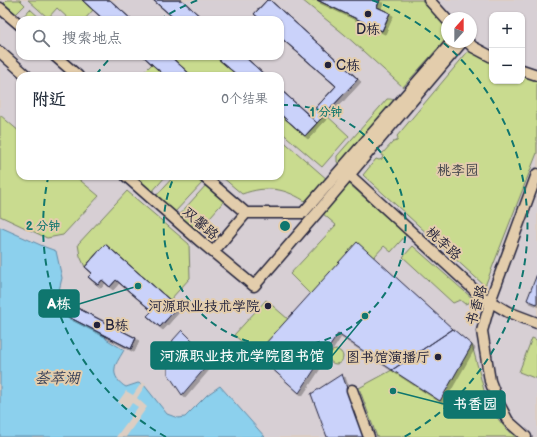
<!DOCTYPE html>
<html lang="zh">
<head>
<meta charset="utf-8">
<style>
	body { margin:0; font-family:"Balsamiq Sans","LXGW WenKai TC",sans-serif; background:#f2f2f3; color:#1f2937 }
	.controls { position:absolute; right:12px; top:12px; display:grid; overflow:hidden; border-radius:8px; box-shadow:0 1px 3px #0004 }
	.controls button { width:36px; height:36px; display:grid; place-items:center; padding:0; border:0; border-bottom:1px solid #e0e1e3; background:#fff; color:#1f2937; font:20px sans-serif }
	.compass { position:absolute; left:441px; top:12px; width:36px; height:36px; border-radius:50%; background:#fff; box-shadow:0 1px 3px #0004; rotate:21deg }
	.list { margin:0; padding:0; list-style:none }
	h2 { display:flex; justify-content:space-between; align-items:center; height:52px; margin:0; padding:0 16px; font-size:17px }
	h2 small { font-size:13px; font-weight:400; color:#747a83 }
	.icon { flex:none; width:22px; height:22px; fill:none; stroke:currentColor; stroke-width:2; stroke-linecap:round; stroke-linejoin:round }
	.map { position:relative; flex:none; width:537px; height:437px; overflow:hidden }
	.search { position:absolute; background:#fff; box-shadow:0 1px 3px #0004; left:16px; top:16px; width:268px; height:44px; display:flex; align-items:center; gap:10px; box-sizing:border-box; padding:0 14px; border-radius:12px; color:#747a83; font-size:15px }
	.panel { position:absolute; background:#fff; box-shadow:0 1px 3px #0004; left:16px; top:72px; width:268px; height:108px; border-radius:12px }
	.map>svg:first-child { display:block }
</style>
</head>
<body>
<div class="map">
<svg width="537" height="437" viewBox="0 0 537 437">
	<defs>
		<filter id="shadow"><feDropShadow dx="3" dy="3" stdDeviation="0" flood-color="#0004"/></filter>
	</defs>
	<rect width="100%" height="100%" fill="#dccec3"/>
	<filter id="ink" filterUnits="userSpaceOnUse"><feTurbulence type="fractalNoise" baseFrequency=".025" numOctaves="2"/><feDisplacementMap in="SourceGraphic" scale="8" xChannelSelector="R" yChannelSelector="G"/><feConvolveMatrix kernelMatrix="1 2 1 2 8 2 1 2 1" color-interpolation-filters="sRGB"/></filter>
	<g filter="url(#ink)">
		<path fill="#d7cfd4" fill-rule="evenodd" d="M 0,0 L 537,0 L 537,437 L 0,437 ZM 492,15 L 522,15 L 522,81 L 492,81 ZM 447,18 L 471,18 L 471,42 L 447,42 ZM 20,20 L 280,20 L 280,56 L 20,56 ZM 20,76 L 280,76 L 280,176 L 20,176 Z"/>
		<path fill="#c9db8f" stroke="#767e65" d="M 7,0 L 20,0 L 25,5 L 16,14 L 4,3 Z
			M 28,0 L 82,0 L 93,10 L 84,20 L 70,20 L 57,8 L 48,18 Z
			M 302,0 L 317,0 L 382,31 L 390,13 L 377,7 L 380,0 L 424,0 L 441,19 L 447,28 L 447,38 L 403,87 L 344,34 Z
			M 30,9 L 42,20 L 23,20 L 21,19 Z
			M 470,49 L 492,61 L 492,81 L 522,81 L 522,74 L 537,79 L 537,153 L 485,286 L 363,175 L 376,159 L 379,160 L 382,159 L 383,156 L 382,154 L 393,142 L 397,141 L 398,138 L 397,136 Z
			M 179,56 L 215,56 L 238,76 L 192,76 L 175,60 Z
			M 152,64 L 165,76 L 144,76 L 142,74 Z
			M 387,99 C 391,99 393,99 395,102 L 341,165 L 337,162 L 337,156 Z
			M 280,114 L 305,136 L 325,114 L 349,136 L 322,167 L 280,131 Z
			M 0,115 L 20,132 L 20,176 L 75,176 L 99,196 L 63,235 L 47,238 L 0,216 Z
			M 280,138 L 328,180 L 308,203 C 285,188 268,185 242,194 L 222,177 L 223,176 L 280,176 Z
			M 132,176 L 166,176 L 151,193 Z
			M 174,176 L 197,176 L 203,182 L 174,213 L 155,197 Z
			M 347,182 L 406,235 L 391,252 L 384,246 L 374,257 L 310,294 L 290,274 L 336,225 L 322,213 Z
			M 207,184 L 225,200 L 197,232 L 178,216 Z
			M 127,191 L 189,244 L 190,278 L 170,300 L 105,244 L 85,267 L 80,256 L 78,244 Z
			M 413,246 L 472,298 L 470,302 L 465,304 L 460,300 L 453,303 L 403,257 Z
			M 266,300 L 288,319 L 256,354 L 234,335 Z
			M 532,338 L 537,340 L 537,379 L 519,372 Z
			M 472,345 L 485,394 L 490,409 L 507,430 L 516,437 L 377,437 L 359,388 L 392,370 L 440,401 Z
			M329 357a7 7 0 1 1 14 0a7 7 0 1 1-14 0Z"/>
		<path fill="#8cd0ed" stroke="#628aa6" d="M 0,227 L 45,247 L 56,251 L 62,278 L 56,303 L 104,327 L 106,339 L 124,350 C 122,354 115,364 115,368 C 113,376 120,384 126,387 L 138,383 L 144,385 L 167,414 L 178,418 L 185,417 L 207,395 L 220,386 L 265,437 L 0,437 Z"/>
		<path fill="#dccec3" d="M 142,382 L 146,384 L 137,398 L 147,407 L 126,437 L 116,437 L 138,407 L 132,403 L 128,409 L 118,402 L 126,391 L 133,395 Z"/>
		<path fill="#cad2fa" stroke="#22223b" filter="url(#shadow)" d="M 82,0 L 110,0 L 132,20 L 104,20 Z
			M 82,0 L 110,0 L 132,20 L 104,20 Z
			M 153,0 L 182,0 L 204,20 L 176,20 Z
			M 153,0 L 182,0 L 204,20 L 176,20 Z
			M 267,0 L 270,0 L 358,79 L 305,136 L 280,114 L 280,89 L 309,115 L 336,86 L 280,37 L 280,20 L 261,20 L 254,14 Z
			M 267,0 L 270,0 L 358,79 L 317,123 L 309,115 L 336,86 L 280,37 L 280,20 L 261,20 L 254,14 Z
			M 317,0 L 380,0 L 377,7 L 390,13 L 382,31 Z
			M 317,0 L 380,0 L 377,7 L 390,13 L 382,31 Z
			M 143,56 L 170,56 L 192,76 L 165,76 Z
			M 143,56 L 170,56 L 192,76 L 165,76 Z
			M 215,56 L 244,56 L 266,76 L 238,76 Z
			M 215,56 L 244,56 L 266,76 L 238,76 Z
			M 280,89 L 317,123 L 305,136 L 280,114 Z
			M 357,242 L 453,329 L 392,370 L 338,334 L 299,393 L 256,354 Z
			M 105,244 L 178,307 L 160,327 L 147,316 L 152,311 L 116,280 L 110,287 L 102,280 L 98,285 L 88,277 L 92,273 L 85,267 Z
			M 105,244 L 178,307 L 160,327 L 147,316 L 152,311 L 116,280 L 110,287 L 102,280 L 98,285 L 88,277 L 92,273 L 85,267 Z
			M 537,274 L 537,304 L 527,300 Z
			M 62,300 L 136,338 L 131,349 L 57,311 Z
			M 62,300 L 136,338 L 131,349 L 57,311 Z
			M 453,329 L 472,345 L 440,401 L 392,370 Z
			M 182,330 L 212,360 L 182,395 L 168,374 L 168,354 L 173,340 Z
			M 342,374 L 364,437 L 327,437 L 311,394 Z"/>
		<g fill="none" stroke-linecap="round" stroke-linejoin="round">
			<defs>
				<path id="street" d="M 429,0 L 447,20
					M 0,8 L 20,25
					M 468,42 L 473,47 L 492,57
					M 0,52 L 27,76
					M 55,56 L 78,76
					M 522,70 L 537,75
					M 345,171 L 481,296 L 508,312 L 537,323
					M 126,176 L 201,242 L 254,286 L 317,213 L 462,42
					M 203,176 L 246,213
					M 246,213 L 303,213 L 452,42
					M 213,252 L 246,213
					M 352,390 L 369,437
					M 526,437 L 508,421 L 498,402 L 490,381 L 482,331 L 492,296 L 537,174"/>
			</defs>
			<use href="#street" stroke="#22223b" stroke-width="13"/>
			<use href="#street" stroke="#e3cdac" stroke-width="10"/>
		</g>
	</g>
	<g fill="none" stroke="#0f766e" stroke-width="2" stroke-dasharray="7 5">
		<path d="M281 105A121 121 0 1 1 174 177"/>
		<path d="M166 437A242 242 0 0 1 48 178M96 75A242 242 0 0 1 112 56M159 20A242 242 0 0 1 198 0M372 0A242 242 0 0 1 404 437"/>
	</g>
	<g fill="#22223b" stroke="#e3cdac" stroke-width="1.5">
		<circle cx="368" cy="14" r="4"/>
		<circle cx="328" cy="65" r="4"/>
		<circle cx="268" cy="306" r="4"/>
		<circle cx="97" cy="325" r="4"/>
		<circle cx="438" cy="357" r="4"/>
	</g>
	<g text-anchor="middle" stroke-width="4" stroke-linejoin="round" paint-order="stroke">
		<g font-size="14" fill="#22223b" stroke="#e3cdac" text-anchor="start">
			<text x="368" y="34" text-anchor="middle">D栋</text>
			<text x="336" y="70">C栋</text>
			<text x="260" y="311" text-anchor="end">河源职业技术学院</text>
			<text x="105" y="330">B栋</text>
			<text x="430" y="362" text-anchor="end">图书馆演播厅</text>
		</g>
		<g font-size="14" fill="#3b3e48" stroke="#e3cdac">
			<text x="458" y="175">桃李园</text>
		</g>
		<g font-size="14" fill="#22223b" stroke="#e3cdac">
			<text transform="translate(201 223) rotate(41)" y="5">双馨路</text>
			<text transform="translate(444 243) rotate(42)" y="5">桃李路</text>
			<text transform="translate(476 305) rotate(-74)" y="5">书香路</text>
		</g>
		<g font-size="15" font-style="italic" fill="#323c56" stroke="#e3cdac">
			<text x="57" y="383">荟萃湖</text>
		</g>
	</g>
	<circle cx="285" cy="226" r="6" fill="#0f766e" stroke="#e3cdac" stroke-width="2"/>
	<g font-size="12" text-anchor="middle" font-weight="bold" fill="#0f766e" stroke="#e3cdac" stroke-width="4" stroke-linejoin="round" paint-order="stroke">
		<text x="326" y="116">1 分钟</text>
		<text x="43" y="230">2 分钟</text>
	</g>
	<path fill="none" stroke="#0f766e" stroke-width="1.5" d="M138 286L79 304M365 316L332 356M393 391L444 404"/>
	<g fill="#0f766e" stroke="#e3cdac" stroke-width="1.5">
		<circle cx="138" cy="286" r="4"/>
		<circle cx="365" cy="316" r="4"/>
		<circle cx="393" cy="391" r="4"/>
	</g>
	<g fill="#0f766e" stroke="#0f766e" stroke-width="1.5">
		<rect x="39" y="290" width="40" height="27" rx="4"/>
		<rect x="151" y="342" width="181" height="27" rx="4"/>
		<rect x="444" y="391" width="61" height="27" rx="4"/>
	</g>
	<g font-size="15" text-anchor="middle" font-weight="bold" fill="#fff">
		<text x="59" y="309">A栋</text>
		<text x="242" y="361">河源职业技术学院图书馆</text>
		<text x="475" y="409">书香园</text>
	</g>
</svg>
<div class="controls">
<button>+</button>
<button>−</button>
</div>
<svg class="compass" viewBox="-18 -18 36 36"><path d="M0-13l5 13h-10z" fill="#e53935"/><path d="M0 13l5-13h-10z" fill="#747a83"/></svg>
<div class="search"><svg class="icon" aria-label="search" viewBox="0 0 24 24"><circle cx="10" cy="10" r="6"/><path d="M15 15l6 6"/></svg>搜索地点</div>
<section class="panel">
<h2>附近<small>0个结果</small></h2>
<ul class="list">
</ul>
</section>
</div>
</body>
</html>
